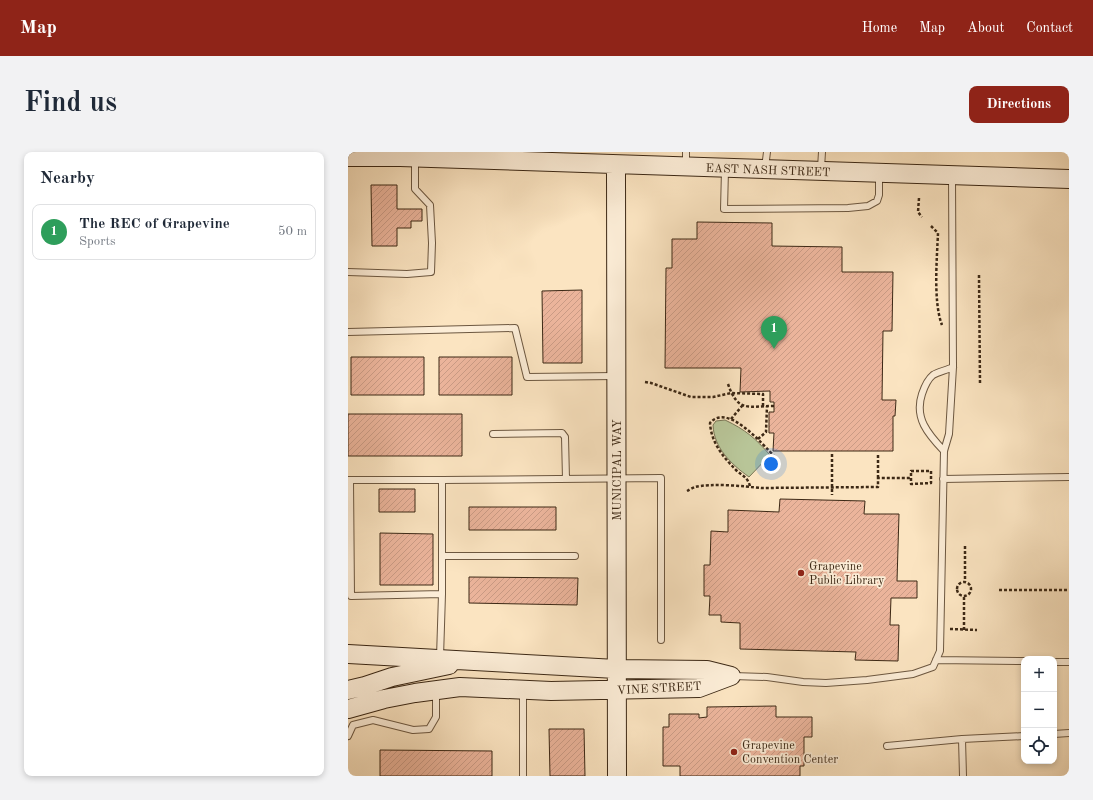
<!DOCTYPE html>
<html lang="en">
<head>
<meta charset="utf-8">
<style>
	body { margin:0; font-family:"Old Standard TT",serif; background:#f2f2f3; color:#1f2937 }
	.controls { position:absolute; right:12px; bottom:12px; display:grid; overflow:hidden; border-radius:8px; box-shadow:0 2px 6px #0003 }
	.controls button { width:36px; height:36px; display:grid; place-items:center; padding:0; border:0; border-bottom:1px solid #e0e1e3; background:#fff; color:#1f2937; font:20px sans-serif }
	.you { position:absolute; left:423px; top:312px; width:14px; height:14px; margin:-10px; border:3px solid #fff; border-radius:50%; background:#1a73e8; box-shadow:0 0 0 6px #1a73e833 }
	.badge { display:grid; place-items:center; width:26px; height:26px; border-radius:50%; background:#8f2418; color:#fff; font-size:13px; font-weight:700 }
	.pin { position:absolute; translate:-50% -33px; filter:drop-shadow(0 1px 2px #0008) }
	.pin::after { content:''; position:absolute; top:21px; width:14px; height:12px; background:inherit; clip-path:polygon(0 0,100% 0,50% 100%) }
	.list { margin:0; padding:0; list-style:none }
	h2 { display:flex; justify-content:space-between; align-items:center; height:52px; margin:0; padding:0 16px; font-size:17px }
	h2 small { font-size:13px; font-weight:400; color:#747a83 }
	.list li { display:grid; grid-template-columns:26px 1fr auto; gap:12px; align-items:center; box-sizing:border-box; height:56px; margin:0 8px 8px; padding:0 8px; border:1px solid #e0e1e3; border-radius:8px }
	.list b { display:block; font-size:15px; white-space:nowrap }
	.list p { margin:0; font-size:13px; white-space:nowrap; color:#747a83 }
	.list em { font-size:13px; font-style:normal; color:#747a83 }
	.icon { flex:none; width:22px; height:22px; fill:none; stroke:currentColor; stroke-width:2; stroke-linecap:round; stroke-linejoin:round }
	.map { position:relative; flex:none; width:721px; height:624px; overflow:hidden; border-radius:8px }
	header { display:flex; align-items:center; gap:24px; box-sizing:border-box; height:56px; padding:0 20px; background:#8f2418; color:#fff }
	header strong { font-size:19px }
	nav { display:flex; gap:22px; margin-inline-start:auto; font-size:14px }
	.intro { display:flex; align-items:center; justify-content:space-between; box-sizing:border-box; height:96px; padding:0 24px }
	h1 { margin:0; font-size:28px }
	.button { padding:10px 18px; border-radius:8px; background:#8f2418; color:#fff; font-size:14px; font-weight:700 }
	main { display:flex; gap:24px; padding:0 24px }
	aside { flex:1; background:#fff; border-radius:8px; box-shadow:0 2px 6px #0003 }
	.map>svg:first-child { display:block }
</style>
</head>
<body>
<header>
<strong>Map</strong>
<nav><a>Home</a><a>Map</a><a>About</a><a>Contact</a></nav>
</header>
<div class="intro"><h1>Find us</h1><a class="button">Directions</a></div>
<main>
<aside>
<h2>Nearby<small></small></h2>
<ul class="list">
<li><span class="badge" style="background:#2e9e5b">1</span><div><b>The REC of Grapevine</b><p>Sports</p></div><em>50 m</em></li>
</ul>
</aside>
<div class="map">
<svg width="721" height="624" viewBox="0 0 721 624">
	<defs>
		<pattern id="building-hatch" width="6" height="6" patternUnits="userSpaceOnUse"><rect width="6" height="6" fill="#ebb49b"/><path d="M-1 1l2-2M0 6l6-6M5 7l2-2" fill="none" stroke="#ca9b85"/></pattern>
	</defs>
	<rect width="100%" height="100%" fill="#fbe4c1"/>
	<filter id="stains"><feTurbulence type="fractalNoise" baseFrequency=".005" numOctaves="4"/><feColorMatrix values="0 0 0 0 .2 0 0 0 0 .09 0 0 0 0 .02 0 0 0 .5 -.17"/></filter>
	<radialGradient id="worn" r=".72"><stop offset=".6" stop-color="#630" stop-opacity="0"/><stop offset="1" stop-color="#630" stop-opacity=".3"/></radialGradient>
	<path fill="#b8c598" stroke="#7a7656" d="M 377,268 C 398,278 407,286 422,303 L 401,325 C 383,312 366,296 365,273 L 368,269 Z"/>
	<path fill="url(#building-hatch)" stroke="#3c2815" d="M 23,33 L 49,33 L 49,57 L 74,57 L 74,69 L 63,69 L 63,76 L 49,76 L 49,94 L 24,94 Z
		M 349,70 L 424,71 L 424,94 L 494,95 L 494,120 L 545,120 L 544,179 L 535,179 L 534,248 L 548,248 L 547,264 L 545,264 L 545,299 L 425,299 L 426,281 L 421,281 L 421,260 L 426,260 L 426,250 L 422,250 L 422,239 L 392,240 L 393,216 L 317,216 L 318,116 L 324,116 L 324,87 L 349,87 Z
		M 234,138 L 234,211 L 195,211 L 194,139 Z
		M 3,205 L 76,205 L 76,243 L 3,243 Z
		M 91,205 L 164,205 L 164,243 L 91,243 Z
		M 0,262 L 114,262 L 114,304 L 0,304 Z
		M 31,337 L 67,337 L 67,360 L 31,360 Z
		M 432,347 L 517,349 L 516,362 L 551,362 L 549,429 L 569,429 L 569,446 L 543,446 L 542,473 L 551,473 L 550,509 L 507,508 L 508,500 L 392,497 L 392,471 L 373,470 L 373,463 L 361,463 L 362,444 L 356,444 L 356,413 L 362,413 L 363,379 L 380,380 L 380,358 L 431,360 Z
		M 121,355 L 208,355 L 208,378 L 121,378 Z
		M 32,381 L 85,382 L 85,433 L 32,433 Z
		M 121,425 L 230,426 L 229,453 L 121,451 Z
		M 428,554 L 428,565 L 464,565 L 464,585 L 456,585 L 456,614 L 452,614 L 452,624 L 332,624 L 332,614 L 315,614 L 315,575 L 321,575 L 321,562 L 351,562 L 351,566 L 359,565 L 359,555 Z
		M 201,577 L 236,577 L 237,624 L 202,624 Z
		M 32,598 L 144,599 L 144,624 L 32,624 Z"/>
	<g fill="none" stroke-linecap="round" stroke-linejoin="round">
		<defs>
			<path id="lane" d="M 338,0 L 338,12
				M 417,16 L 419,0
				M 473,16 L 474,0
				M 377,18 L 376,57 L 500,56 L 520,54 L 529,49 L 531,43 L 531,22
				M 0,120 L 59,122 L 83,120 L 84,91 L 82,53 L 67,37 L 67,7
				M 0,180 L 167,176 L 179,225 L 268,224
				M 145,282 L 214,281 L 217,285 L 218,327
				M 596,299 C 580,282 566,266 574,242 C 576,236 580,227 585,223 C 590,220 599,218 605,215
				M 595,327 L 721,325
				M 0,328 L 94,328 L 94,442 L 92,505
				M 2,328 L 3,444 L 94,442
				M 94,328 L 313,326 L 313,488
				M 94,404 L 227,404
				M 588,508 L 676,509
				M 706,510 L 721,510
				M 385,524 L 419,525 L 455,530 L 478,531 L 519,528 L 565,522 L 585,515 L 592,499 L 596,299 L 601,282 L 605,215 L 604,25
				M 706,582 L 721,581
				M 0,584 L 5,573 L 25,568 L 65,578 L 81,577 L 88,565 L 88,539
				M 539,594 L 614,587
				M 175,624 L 175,539
				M 615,624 L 614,587 L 676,584"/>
			<path id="secondary" d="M 0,5 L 52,5 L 721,27
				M 268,13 L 269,624
				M 0,502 L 268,517 L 359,518 L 383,524
				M 0,538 L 17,534 L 44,525 L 101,513
				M 0,557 L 36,547 L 67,541 L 112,535 L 203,539 L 351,536 L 383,524"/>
		</defs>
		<use href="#lane" stroke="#6c5740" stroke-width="8"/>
		<use href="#secondary" stroke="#3c2815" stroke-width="20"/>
		<path stroke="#3c2815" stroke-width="2.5" stroke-dasharray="3 2" stroke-linecap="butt" d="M 571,46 L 570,60 L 574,65
			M 583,74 L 590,81 C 589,106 585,150 594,173
			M 631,123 L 632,231
			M 297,230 L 303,231 L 343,245 L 365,245 L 383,241 L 415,242 L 415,254
			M 380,232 C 390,261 400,254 426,254
			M 383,267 L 394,254
			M 410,287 L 418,280 L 419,254
			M 484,302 L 484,343
			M 563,319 L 583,319 L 583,331 L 563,332 Z
			M 530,326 L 530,303
			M 402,334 C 399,324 394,324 388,318 C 375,305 363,290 362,271 C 380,250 415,293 427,305
			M 339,339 C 341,338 344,336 347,335 C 362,331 397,334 413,336 L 530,335 L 530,326 L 563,326
			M 617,394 L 617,430
			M609 437a7 7 0 1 1 14 0a7 7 0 1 1-14 0Z
			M 651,438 L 721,438
			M 616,445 L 616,478
			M 602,477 L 629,478"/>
		<use href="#lane" stroke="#fcedd7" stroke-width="6"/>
		<use href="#secondary" stroke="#fcedd7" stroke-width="18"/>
	</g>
	<g fill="#8f2418" stroke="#fcedd7" stroke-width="1.5">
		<circle cx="453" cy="421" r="4"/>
		<circle cx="386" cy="600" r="4"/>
	</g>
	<g text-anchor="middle" stroke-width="3.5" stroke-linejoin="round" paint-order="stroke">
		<g font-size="12" fill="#3c2815" stroke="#fcedd7">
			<text transform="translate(420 18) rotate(2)" y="4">EAST NASH STREET</text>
			<text transform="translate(269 318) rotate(-90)" y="4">MUNICIPAL WAY</text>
			<text transform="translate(311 536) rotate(-3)" y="4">VINE STREET</text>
		</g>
		<g font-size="12" fill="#3c2815" stroke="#fcedd7" text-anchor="start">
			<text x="461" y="418">Grapevine<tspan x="461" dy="14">Public Library</tspan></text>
			<text x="394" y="597">Grapevine<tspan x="394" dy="14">Convention Center</tspan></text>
		</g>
	</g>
	<rect width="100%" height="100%" filter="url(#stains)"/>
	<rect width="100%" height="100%" fill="url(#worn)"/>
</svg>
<div class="controls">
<button>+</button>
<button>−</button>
<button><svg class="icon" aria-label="locate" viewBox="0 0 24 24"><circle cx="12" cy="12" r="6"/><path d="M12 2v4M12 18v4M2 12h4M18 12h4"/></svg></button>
</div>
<div class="you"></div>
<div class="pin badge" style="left:426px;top:197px;background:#2e9e5b">1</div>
</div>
</main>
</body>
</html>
